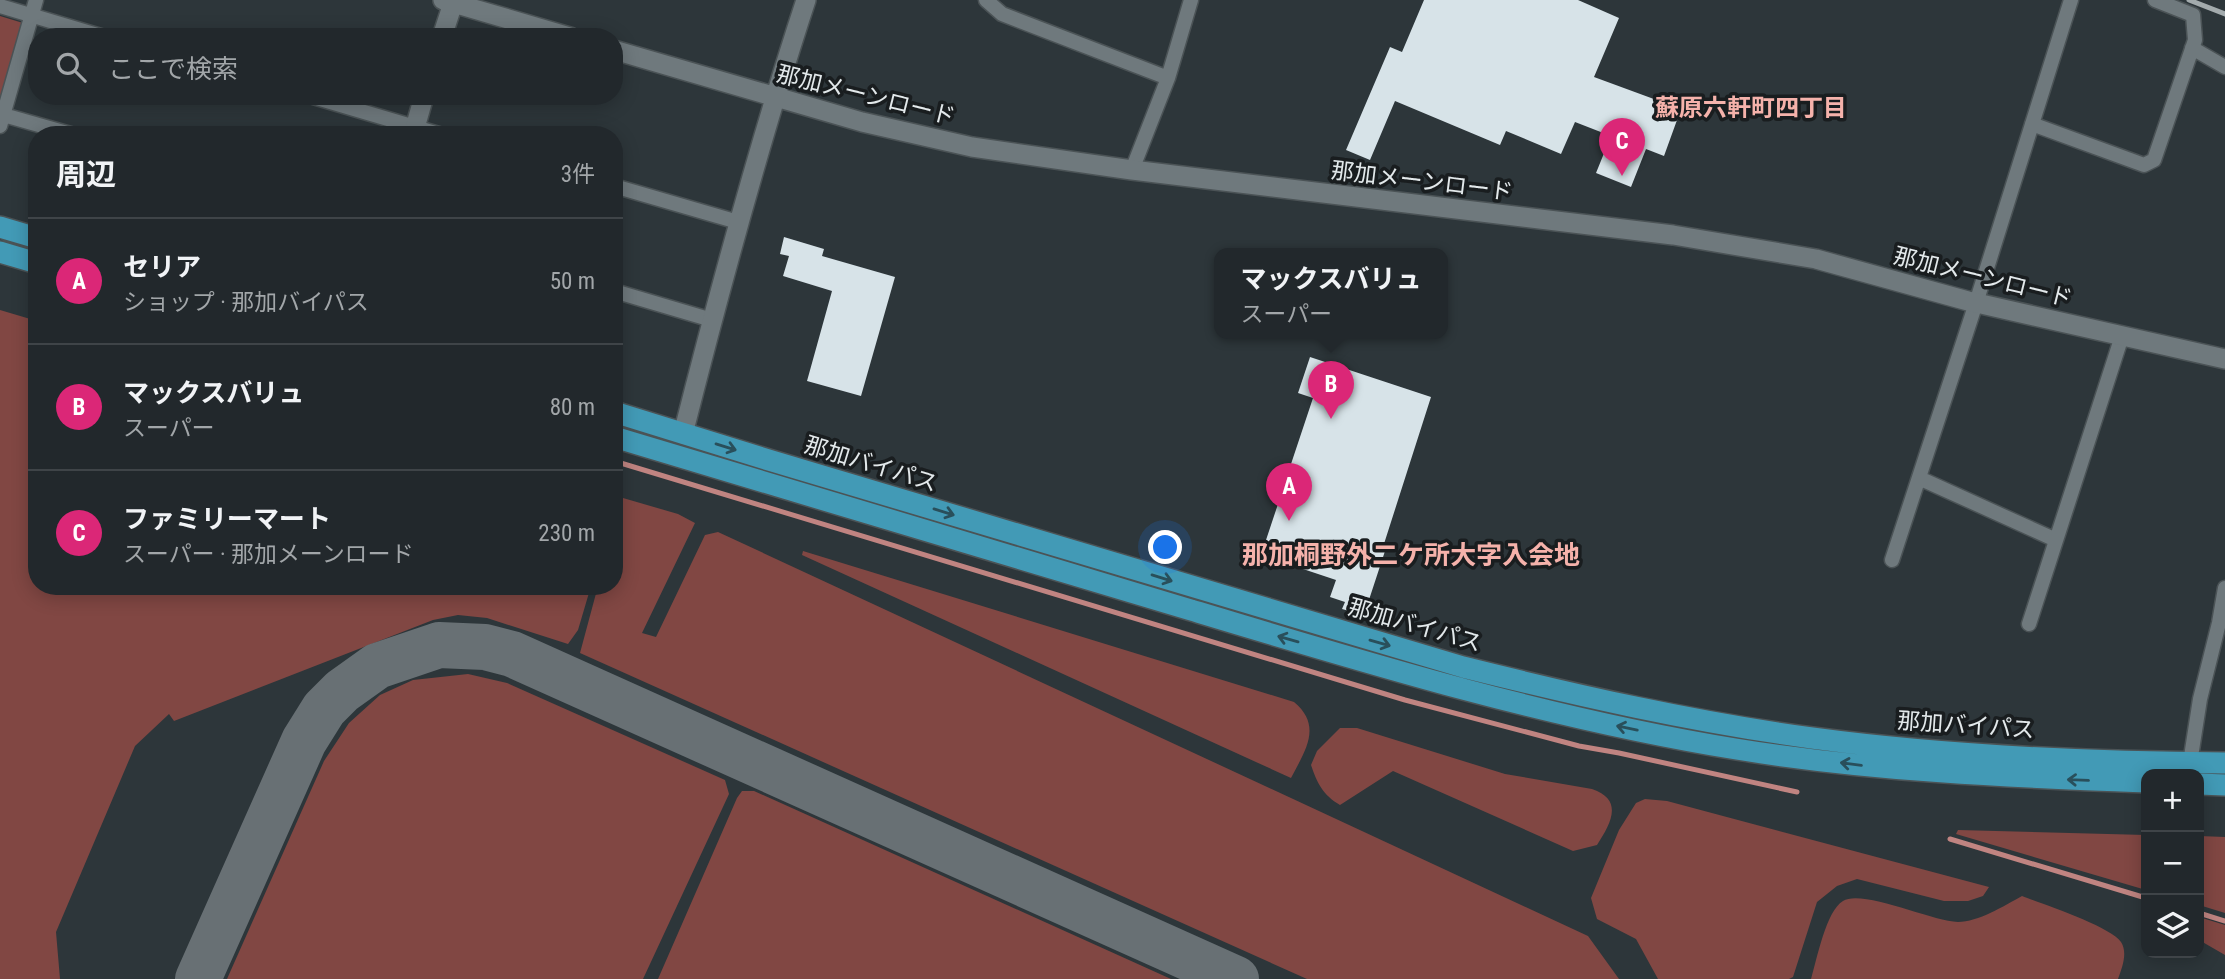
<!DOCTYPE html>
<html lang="ja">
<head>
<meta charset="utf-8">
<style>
	body { margin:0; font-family:"Roboto Condensed","Noto Sans JP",sans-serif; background:#2a3034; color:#f1f3f6 }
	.controls { position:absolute; right:21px; bottom:21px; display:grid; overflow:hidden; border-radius:14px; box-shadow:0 4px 18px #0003 }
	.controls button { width:63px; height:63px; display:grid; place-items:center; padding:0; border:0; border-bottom:2px solid #3f4448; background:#22282c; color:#f1f3f6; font:35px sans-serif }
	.you { position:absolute; left:1166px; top:548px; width:24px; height:24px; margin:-18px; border:5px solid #fff; border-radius:50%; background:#1a73e8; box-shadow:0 0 0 10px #1a73e833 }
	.badge { display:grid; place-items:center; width:46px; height:46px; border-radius:50%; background:#db2777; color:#fff; font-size:23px; font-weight:700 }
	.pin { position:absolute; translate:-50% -58px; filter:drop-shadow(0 2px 4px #0008) }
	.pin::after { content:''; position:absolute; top:37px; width:24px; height:21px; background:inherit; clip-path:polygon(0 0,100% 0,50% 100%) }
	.popup { position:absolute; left:1214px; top:248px; width:234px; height:91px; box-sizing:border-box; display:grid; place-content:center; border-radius:14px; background:#22282c; filter:drop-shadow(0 2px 5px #0005); font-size:23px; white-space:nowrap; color:#a2a6a9 }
	.popup b { font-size:26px; color:#f1f3f6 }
	.popup::after { content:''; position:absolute; left:50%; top:100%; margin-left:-14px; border:14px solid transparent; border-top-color:#22282c }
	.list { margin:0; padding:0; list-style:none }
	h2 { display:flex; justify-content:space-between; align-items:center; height:91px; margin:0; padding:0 28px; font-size:30px }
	h2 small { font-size:23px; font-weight:400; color:#a2a6a9 }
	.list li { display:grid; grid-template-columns:46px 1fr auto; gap:21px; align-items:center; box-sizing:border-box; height:126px; padding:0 28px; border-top:2px solid #3f4448 }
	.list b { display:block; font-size:26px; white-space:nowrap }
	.list p { margin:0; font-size:23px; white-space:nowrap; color:#a2a6a9 }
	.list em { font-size:23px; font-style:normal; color:#a2a6a9 }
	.icon { flex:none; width:38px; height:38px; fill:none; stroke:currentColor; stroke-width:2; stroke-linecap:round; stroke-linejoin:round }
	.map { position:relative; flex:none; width:2225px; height:979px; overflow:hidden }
	.search { position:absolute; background:#22282c; box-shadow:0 4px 18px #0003; left:28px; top:28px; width:595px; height:77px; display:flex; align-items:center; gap:18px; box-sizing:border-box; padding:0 24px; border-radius:28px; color:#a2a6a9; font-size:26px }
	.panel { position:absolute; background:#22282c; box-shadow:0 4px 18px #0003; left:28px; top:126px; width:595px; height:469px; border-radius:28px }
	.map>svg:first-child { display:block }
</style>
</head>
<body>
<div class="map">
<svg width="2225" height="979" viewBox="0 0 2225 979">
	<rect width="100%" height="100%" fill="#2d363a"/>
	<path fill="#814743" d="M 0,16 L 23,23 L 0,98 Z
		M 0,310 L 37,321 L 37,586 L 591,586 L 578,630 L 568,644 L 487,618 L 458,615 L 433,620 L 174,721 L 169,714 L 135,746 L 56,932 L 60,979 L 0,979 Z
		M 623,498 L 678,514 L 695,523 L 642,633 L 656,637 L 705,535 L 718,532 L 1588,936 L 1619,979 L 1307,979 L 580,653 L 598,586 L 614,586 L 614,529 Z
		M 803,551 L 1294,702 C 1323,726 1305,751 1291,778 L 802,555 Z
		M 468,674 L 507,683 L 725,780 L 729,794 L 643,979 L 227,979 L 324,761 L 349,723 L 380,695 L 413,680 Z
		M 1340,728 L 1357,728 L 1505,774 L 1592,789 C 1624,800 1611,823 1597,845 L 1573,851 L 1393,771 L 1340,805 C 1323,795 1317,783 1311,765 L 1317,751 Z
		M 742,791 L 754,791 L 1171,979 L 658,979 L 737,798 Z
		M 1645,799 L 1667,801 L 1989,887 L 1983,896 L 1968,901 L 1944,901 L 1857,879 L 1837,886 L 1817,902 L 1793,977 L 1789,979 L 1658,979 L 1636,939 L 1597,919 L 1591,898 L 1619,830 L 1636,803 Z
		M 1958,830 L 2146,835 L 2146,890 L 1956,834 Z
		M 2199,836 L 2225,837 L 2225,913 L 2199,905 Z
		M 2022,896 C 2042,904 2110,926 2121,942 C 2128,953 2122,968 2118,979 L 1811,979 C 1817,959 1826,911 1843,901 C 1862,889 1931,921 1958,922 C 1978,922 2004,906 2022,896 Z
		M 2199,917 L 2225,925 L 2225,955 L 2199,940 Z"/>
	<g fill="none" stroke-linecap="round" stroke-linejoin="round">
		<path stroke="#c08481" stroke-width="5" d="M 614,461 L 1405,700 L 1579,746 L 1619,753 L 1797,792
			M 1950,839 L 2146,898
			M 2199,913 L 2225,921"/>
		<path stroke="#687074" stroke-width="46" d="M 198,979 L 304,741 L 324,709 L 342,691 L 377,666 L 439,645 L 485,647 L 512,654 L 1236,979"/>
	</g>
	<path fill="#d7e3e8" d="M 1424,0 L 1578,0 L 1619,18 L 1594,77 L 1681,109 L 1664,156 L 1646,149 L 1631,187 L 1596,173 L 1611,136 L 1575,122 L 1561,154 L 1506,131 L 1500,145 L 1395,101 L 1370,160 L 1346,150 L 1390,47 L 1402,52 Z
		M 784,237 L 824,249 L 822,256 L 895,277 L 861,396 L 807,381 L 832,291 L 783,276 L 789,256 L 780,254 Z
		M 1310,357 L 1431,397 L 1383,547 L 1386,548 L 1364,615 L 1342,609 L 1345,602 L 1330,597 L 1336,580 L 1261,555 L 1279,501 L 1276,500 L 1285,472 L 1288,473 L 1313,398 L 1298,393 Z"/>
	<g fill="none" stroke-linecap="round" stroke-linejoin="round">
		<defs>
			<path id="minor" d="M 986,0 L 1002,14 L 1168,78
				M 0,6 L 104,37
				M 2192,48 L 2225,67
				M 310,96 L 442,135
				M 0,114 L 74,135
				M 2032,124 L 2144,165 L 2154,160 L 2195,40 L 2193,15 L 2155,0
				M 0,126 L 36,0
				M 1132,170 L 1168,78 L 1191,0
				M 614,186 L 738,222
				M 614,291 L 712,320
				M 1919,478 L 2056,540
				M 1892,560 L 1976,303 L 2071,0
				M 2029,624 L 2122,336
				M 2190,763 L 2200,699 L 2219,623 L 2225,588"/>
			<path id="tertiary" d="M 443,0 L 570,37
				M 442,37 L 454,0
				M 614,50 L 862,122 L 972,147 L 1132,170 L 1673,235 L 1816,259 L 1968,301 L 2225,359
				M 413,135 L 424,96
				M 683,434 C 720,288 759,143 806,0"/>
			<path id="trunk" d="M 0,227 L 37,238
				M 0,252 L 37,263
				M 614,412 L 772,461 L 1463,667 C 1579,696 1694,722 1812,738 C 1946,756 2090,762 2225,763
				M 614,437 C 807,494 999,552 1191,610 C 1370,664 1551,719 1736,749 C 1872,771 2009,777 2146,782
				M 2199,784 L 2225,785"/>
		</defs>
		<use href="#minor" stroke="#4b5356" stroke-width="17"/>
		<use href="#tertiary" stroke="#4b5356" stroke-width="22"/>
		<use href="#trunk" stroke="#4b5356" stroke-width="24"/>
		<use href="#minor" stroke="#6f797d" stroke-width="14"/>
		<use href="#tertiary" stroke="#6f797d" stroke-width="19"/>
		<use href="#trunk" stroke="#429ab6" stroke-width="21"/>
		<path stroke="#a3abad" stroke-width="5" d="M 2189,0 L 2225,14"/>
	</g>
	<defs><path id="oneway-shaft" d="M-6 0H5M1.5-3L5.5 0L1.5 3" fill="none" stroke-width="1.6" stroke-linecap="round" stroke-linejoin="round" transform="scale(1.75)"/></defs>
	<g stroke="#294f5b">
		<use href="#oneway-shaft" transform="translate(726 447) rotate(17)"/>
		<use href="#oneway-shaft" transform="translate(944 512) rotate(17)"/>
		<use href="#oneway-shaft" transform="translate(1162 578) rotate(17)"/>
		<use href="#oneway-shaft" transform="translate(1288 639) rotate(-164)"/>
		<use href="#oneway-shaft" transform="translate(1380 643) rotate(16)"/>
		<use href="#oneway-shaft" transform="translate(1627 728) rotate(-168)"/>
		<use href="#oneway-shaft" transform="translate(1851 764) rotate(-173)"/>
		<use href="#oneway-shaft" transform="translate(2078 780) rotate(-178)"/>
	</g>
	<g text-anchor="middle" stroke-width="7" stroke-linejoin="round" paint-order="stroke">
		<g font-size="23" fill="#e3e9eb" stroke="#191d1f">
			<text transform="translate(866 95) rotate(14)" y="8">那加メーンロード</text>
			<text transform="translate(1422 181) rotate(7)" y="8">那加メーンロード</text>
			<text transform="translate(1983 277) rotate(14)" y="8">那加メーンロード</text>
			<text transform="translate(871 464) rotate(17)" y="8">那加バイパス</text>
			<text transform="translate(1415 625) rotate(16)" y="8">那加バイパス</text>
			<text transform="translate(1966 725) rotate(4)" y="8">那加バイパス</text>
		</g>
		<g font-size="24" font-weight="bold" fill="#f5b2ab" stroke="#191d1f">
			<text x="1751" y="116">蘇原六軒町四丁目</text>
		</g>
		<g font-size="26" font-weight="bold" fill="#f5b2ab" stroke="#191d1f">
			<text x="1411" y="564">那加桐野外二ケ所大字入会地</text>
		</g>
	</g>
</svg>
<div class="controls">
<button>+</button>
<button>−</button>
<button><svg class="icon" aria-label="layers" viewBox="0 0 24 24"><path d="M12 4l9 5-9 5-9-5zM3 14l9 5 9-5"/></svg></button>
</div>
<div class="you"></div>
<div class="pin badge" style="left:1289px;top:521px">A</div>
<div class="pin badge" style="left:1331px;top:419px">B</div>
<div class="popup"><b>マックスバリュ</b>スーパー</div>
<div class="pin badge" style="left:1622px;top:176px">C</div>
<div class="search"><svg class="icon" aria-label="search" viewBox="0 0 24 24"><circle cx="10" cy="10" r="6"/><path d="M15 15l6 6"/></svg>ここで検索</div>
<section class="panel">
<h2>周辺<small>3件</small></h2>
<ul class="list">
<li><span class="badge">A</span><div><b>セリア</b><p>ショップ · 那加バイパス</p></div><em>50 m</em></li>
<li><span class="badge">B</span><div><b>マックスバリュ</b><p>スーパー</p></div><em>80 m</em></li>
<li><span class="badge">C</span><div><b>ファミリーマート</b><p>スーパー · 那加メーンロード</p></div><em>230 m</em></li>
</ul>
</section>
</div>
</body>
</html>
